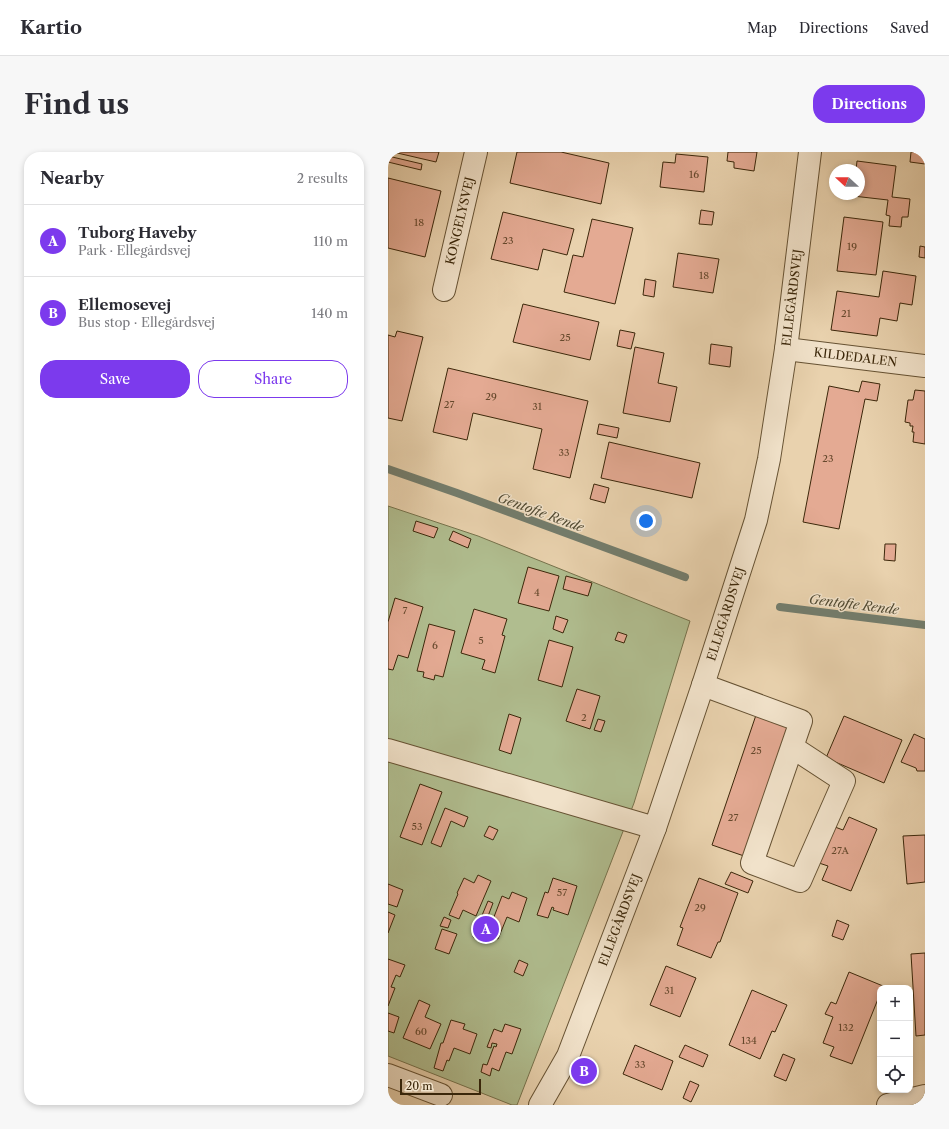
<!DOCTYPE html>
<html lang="en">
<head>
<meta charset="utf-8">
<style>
	body { margin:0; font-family:"Libre Caslon Text",serif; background:#f7f7f7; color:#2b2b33 }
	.controls { position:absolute; right:12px; bottom:12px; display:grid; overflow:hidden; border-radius:8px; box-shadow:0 2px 6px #0003 }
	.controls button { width:36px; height:36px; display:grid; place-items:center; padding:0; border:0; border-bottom:1px solid #e1e1e2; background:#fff; color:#2b2b33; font:20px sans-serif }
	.compass { position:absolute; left:441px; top:12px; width:36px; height:36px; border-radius:50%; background:#fff; box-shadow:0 2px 6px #0003; rotate:291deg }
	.scale { position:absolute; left:12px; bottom:10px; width:81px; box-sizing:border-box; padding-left:4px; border:2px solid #3b270a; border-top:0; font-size:11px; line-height:14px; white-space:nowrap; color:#3b270a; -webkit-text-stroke:3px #f1e2ca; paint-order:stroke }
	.you { position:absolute; left:258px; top:369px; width:14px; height:14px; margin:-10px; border:3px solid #fff; border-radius:50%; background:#1a73e8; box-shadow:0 0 0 6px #1a73e833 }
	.badge { display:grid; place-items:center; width:26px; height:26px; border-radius:50%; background:#7c3aed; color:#fff; font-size:13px; font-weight:700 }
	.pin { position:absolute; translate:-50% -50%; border:2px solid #fff; box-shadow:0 1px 4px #0006 }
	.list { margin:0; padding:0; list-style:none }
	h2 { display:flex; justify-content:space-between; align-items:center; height:52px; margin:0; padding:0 16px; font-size:17px }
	h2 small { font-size:13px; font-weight:400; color:#7c7c81 }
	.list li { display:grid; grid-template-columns:26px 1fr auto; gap:12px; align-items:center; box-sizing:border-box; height:72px; padding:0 16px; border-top:1px solid #e1e1e2 }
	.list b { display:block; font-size:15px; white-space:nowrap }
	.list p { margin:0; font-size:13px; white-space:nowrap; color:#7c7c81 }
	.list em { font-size:13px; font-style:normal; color:#7c7c81 }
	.actions { display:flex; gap:8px; padding:12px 16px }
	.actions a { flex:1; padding:9px 0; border:1px solid #7c3aed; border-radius:16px; text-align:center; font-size:14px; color:#7c3aed }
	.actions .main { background:#7c3aed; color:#fff }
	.icon { flex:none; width:22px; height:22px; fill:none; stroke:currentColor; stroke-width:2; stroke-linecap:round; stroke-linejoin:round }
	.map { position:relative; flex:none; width:537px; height:953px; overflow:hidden; border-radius:16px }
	header { display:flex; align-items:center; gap:24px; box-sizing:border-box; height:56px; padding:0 20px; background:#fff; border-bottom:1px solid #e1e1e2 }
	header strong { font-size:19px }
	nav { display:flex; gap:22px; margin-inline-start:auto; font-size:14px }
	.intro { display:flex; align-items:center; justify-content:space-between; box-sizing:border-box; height:96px; padding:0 24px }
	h1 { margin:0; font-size:28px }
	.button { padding:10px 18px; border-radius:16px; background:#7c3aed; color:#fff; font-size:14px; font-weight:700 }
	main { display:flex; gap:24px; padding:0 24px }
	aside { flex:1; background:#fff; border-radius:16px; box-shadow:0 2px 6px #0003 }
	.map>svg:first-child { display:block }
</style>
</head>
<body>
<header>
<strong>Kartio</strong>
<nav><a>Map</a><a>Directions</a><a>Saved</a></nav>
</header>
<div class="intro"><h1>Find us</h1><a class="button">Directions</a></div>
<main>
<aside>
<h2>Nearby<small>2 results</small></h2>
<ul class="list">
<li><span class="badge">A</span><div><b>Tuborg Haveby</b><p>Park · Ellegårdsvej</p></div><em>110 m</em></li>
<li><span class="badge">B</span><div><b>Ellemosevej</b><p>Bus stop · Ellegårdsvej</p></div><em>140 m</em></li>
</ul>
<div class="actions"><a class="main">Save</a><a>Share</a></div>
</aside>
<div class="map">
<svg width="537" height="953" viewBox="0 0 537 953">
	<rect width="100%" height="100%" fill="#e9d2ae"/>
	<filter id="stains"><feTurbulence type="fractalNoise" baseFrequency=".005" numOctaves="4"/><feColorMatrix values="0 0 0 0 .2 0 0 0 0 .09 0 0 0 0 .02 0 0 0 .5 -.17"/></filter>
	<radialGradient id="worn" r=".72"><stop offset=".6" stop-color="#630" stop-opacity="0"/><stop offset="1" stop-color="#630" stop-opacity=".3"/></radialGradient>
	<path fill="#b0bd8f" stroke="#76724c" d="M 0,354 L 90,384 L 302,469 L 246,651 L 129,953 L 124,953 L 0,904 Z"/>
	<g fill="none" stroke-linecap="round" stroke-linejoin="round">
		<path stroke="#737d6d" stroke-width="8" d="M 0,317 L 69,341 L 297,425
			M 392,455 L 537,473"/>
	</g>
	<path fill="#e4aa93" stroke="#3b270a" d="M 5,0 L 51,0 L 48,10 Z
		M 129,0 L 173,0 L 221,11 L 213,52 L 122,31 Z
		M 340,0 L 369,0 L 366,19 L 346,16 L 346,10 L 339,9 Z
		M 523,0 L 537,0 L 537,12 L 522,10 Z
		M 288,2 L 320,5 L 316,40 L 272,35 L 275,10 L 287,11 Z
		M 0,4 L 34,12 L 33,18 L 0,10 Z
		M 469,9 L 508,14 L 504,45 L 522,47 L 520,65 L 514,65 L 513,75 L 501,74 L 502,64 L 498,63 L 500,48 L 465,44 L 465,42 L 471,42 L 471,18 L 468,18 Z
		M 0,26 L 53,39 L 37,105 L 0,96 Z
		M 313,58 L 326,60 L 324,73 L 311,72 Z
		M 115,60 L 186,77 L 179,103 L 155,97 L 150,118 L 103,107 Z
		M 456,65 L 495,70 L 488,123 L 449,119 Z
		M 204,67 L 245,76 L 227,152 L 176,140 L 185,103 L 195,105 Z
		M 532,94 L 537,95 L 537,106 L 531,105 Z
		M 290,101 L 331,107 L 325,141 L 285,135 Z
		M 495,119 L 528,124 L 524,153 L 512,151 L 509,169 L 492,166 L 489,184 L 443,178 L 449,139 L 491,145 Z
		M 257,127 L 268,129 L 266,145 L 255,143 Z
		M 135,152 L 211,170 L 202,208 L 125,190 Z
		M 232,178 L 247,181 L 243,197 L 229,194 Z
		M 9,179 L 35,185 L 14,269 L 0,266 L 0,183 L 7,185 Z
		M 323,192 L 344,195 L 342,215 L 321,212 Z
		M 247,195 L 276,201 L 270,231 L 289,235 L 282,270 L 235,261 Z
		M 60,216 L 200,249 L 182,326 L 145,317 L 154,277 L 85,261 L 79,288 L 45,280 Z
		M 474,229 L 492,232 L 489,249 L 477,247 L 451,377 L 415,370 L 441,234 L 471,240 Z
		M 527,238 L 537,239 L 537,292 L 525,290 L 526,280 L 524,280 L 525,274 L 522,274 L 522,271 L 517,270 L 520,248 L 525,248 Z
		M 211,272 L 231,276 L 229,286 L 209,282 Z
		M 221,290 L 312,311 L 304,346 L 213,326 Z
		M 206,332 L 221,336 L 217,351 L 202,347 Z
		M 28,369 L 50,376 L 46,386 L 25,379 Z
		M 65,379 L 83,387 L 80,396 L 61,388 Z
		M 497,392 L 508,392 L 507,409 L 496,408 Z
		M 140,415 L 171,424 L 161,459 L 130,451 Z
		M 178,424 L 204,431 L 200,444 L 175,437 Z
		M 7,446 L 35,455 L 20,506 L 10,503 L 5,518 L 0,517 L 0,470 Z
		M 86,457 L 119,467 L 114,483 L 117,484 L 107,521 L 94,517 L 97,508 L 73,501 Z
		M 168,464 L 180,468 L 175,481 L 165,477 Z
		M 41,472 L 67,479 L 55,525 L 47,523 L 46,528 L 35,525 L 36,520 L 29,519 Z
		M 230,480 L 239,483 L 236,491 L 227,488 Z
		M 161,488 L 185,495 L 174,535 L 150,528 Z
		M 189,537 L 212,544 L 202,577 L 178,569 Z
		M 121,562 L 133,566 L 123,602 L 111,598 Z
		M 368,563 L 404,575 L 359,705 L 324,693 Z
		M 456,564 L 514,588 L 496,631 L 438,606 Z
		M 210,567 L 217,569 L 213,580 L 206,578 Z
		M 526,582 L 537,587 L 537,619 L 529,619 L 528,616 L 513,610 Z
		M 32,632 L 54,640 L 34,693 L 12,685 Z
		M 57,656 L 80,665 L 76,675 L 63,669 L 53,695 L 43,691 Z
		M 461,665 L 489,677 L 463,739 L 434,728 L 440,714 L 431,711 L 447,675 L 455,678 Z
		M 101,674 L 110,678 L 105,688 L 96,684 Z
		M 537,683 L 537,730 L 519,732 L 515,684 Z
		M 343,720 L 365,729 L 360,741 L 337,732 Z
		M 90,723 L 103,729 L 88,764 L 75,758 L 71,767 L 61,763 L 70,742 L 69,741 L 76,726 L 86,731 Z
		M 165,726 L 189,734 L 180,763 L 165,758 L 166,756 L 164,755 L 160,766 L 149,763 L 157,740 L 160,741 Z
		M 311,726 L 350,741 L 332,790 L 330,790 L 323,806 L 289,793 L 295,776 L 292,775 Z
		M 0,732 L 15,738 L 9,755 L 0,752 Z
		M 124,740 L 139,746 L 131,770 L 119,765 L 110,787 L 99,783 L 114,744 L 121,747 Z
		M 100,749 L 105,751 L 91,788 L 85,785 Z
		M 0,760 L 7,763 L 0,781 Z
		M 56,765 L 63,768 L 60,776 L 52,774 Z
		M 449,768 L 461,773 L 455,788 L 444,784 Z
		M 54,777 L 69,782 L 61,802 L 47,797 Z
		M 537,801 L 537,883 L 528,884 L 523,802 Z
		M 0,807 L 17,813 L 12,825 L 8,823 L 3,835 L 7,836 L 0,854 Z
		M 131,808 L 140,812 L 135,824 L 126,820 Z
		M 278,814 L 308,826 L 292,865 L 262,853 Z
		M 461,820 L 495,834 L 495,836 L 492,836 L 492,842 L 464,912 L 442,904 L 446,895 L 435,891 L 445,865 L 437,862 L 443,850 L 448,852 Z
		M 364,838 L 399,853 L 387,880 L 384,879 L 372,907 L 341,893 Z
		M 31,848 L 42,853 L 37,865 L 53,872 L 42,897 L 15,886 Z
		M 0,861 L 11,865 L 6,881 L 0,879 Z
		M 63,868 L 77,872 L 75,877 L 89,882 L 82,902 L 66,896 L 61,909 L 59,908 L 55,919 L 46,916 L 53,891 L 55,891 Z
		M 117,872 L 133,877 L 124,902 L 118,900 L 111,919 L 104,916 L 102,924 L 93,920 L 95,912 L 99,913 L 106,894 L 108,895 L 109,892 L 104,891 L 103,896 L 99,895 L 106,877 L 114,880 Z
		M 247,893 L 285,909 L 274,938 L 235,922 Z
		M 297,893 L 320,903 L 315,915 L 291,905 Z
		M 395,902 L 407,907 L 398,929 L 386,924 Z
		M 302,929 L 311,933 L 303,950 L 295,946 Z"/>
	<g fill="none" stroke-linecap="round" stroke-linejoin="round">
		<defs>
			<g id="minor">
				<path id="s1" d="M 56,138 L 88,0"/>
				<path id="s2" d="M 398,197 L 537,214"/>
				<path d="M 315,533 L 413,569 L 364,711 L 412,729 L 456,629 L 404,595"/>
				<path d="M 0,598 L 267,676"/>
				<path d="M 0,923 L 53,943"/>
				<path id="s3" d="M 152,953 L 180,904 L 267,676 L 315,533 L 368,368 L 381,307 L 398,197 L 422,0"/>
				<path d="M 500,953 L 537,944"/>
			</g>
		</defs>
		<use href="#minor" stroke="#665233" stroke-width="24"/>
		<use href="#minor" stroke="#f1e2ca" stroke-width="22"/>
	</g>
	<g text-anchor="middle" stroke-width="3" stroke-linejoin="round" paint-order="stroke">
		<g font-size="10" fill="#65482c">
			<text x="306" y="26">16</text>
			<text x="31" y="74">18</text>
			<text x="120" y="92">23</text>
			<text x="464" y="98">19</text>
			<text x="316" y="127">18</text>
			<text x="458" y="165">21</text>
			<text x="177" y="189">25</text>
			<text x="103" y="248">29</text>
			<text x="61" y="256">27</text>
			<text x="149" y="258">31</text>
			<text x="176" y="304">33</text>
			<text x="440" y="310">23</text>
			<text x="149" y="444">4</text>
			<text x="17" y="462">7</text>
			<text x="93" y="492">5</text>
			<text x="47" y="497">6</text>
			<text x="196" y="569">2</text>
			<text x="368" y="602">25</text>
			<text x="345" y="669">27</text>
			<text x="29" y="678">53</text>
			<text x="452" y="702">27A</text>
			<text x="174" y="744">57</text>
			<text x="312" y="759">29</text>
			<text x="281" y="842">31</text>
			<text x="458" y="879">132</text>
			<text x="33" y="883">60</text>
			<text x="361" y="892">134</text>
			<text x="252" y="916">33</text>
		</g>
		<g font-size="12" fill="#3b270a" stroke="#f1e2ca">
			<text dy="4" stroke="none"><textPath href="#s1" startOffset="71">KONGELYSVEJ</textPath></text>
			<text dy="4" stroke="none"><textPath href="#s3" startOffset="850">ELLEGÅRDSVEJ</textPath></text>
			<text dy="4" stroke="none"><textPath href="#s2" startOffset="70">KILDEDALEN</textPath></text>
			<text dy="4" stroke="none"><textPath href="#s3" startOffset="526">ELLEGÅRDSVEJ</textPath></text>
			<text dy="4" stroke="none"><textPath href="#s3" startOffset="202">ELLEGÅRDSVEJ</textPath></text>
		</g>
		<g font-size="13" font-style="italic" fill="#524b33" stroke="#f1e2ca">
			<text transform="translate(153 360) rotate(20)" y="5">Gentofte Rende</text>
			<text transform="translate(466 452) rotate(7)" y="5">Gentofte Rende</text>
		</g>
	</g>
	<rect width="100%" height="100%" filter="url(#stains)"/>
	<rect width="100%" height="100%" fill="url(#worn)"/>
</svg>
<div class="controls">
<button>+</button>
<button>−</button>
<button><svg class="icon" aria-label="locate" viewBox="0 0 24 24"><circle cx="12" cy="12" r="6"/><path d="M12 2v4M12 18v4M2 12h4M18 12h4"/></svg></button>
</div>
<svg class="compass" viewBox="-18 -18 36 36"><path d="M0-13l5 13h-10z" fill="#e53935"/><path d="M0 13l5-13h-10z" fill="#7c7c81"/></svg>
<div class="scale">20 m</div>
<div class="you"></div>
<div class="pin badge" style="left:98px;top:777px">A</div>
<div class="pin badge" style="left:196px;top:919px">B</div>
</div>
</main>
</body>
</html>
